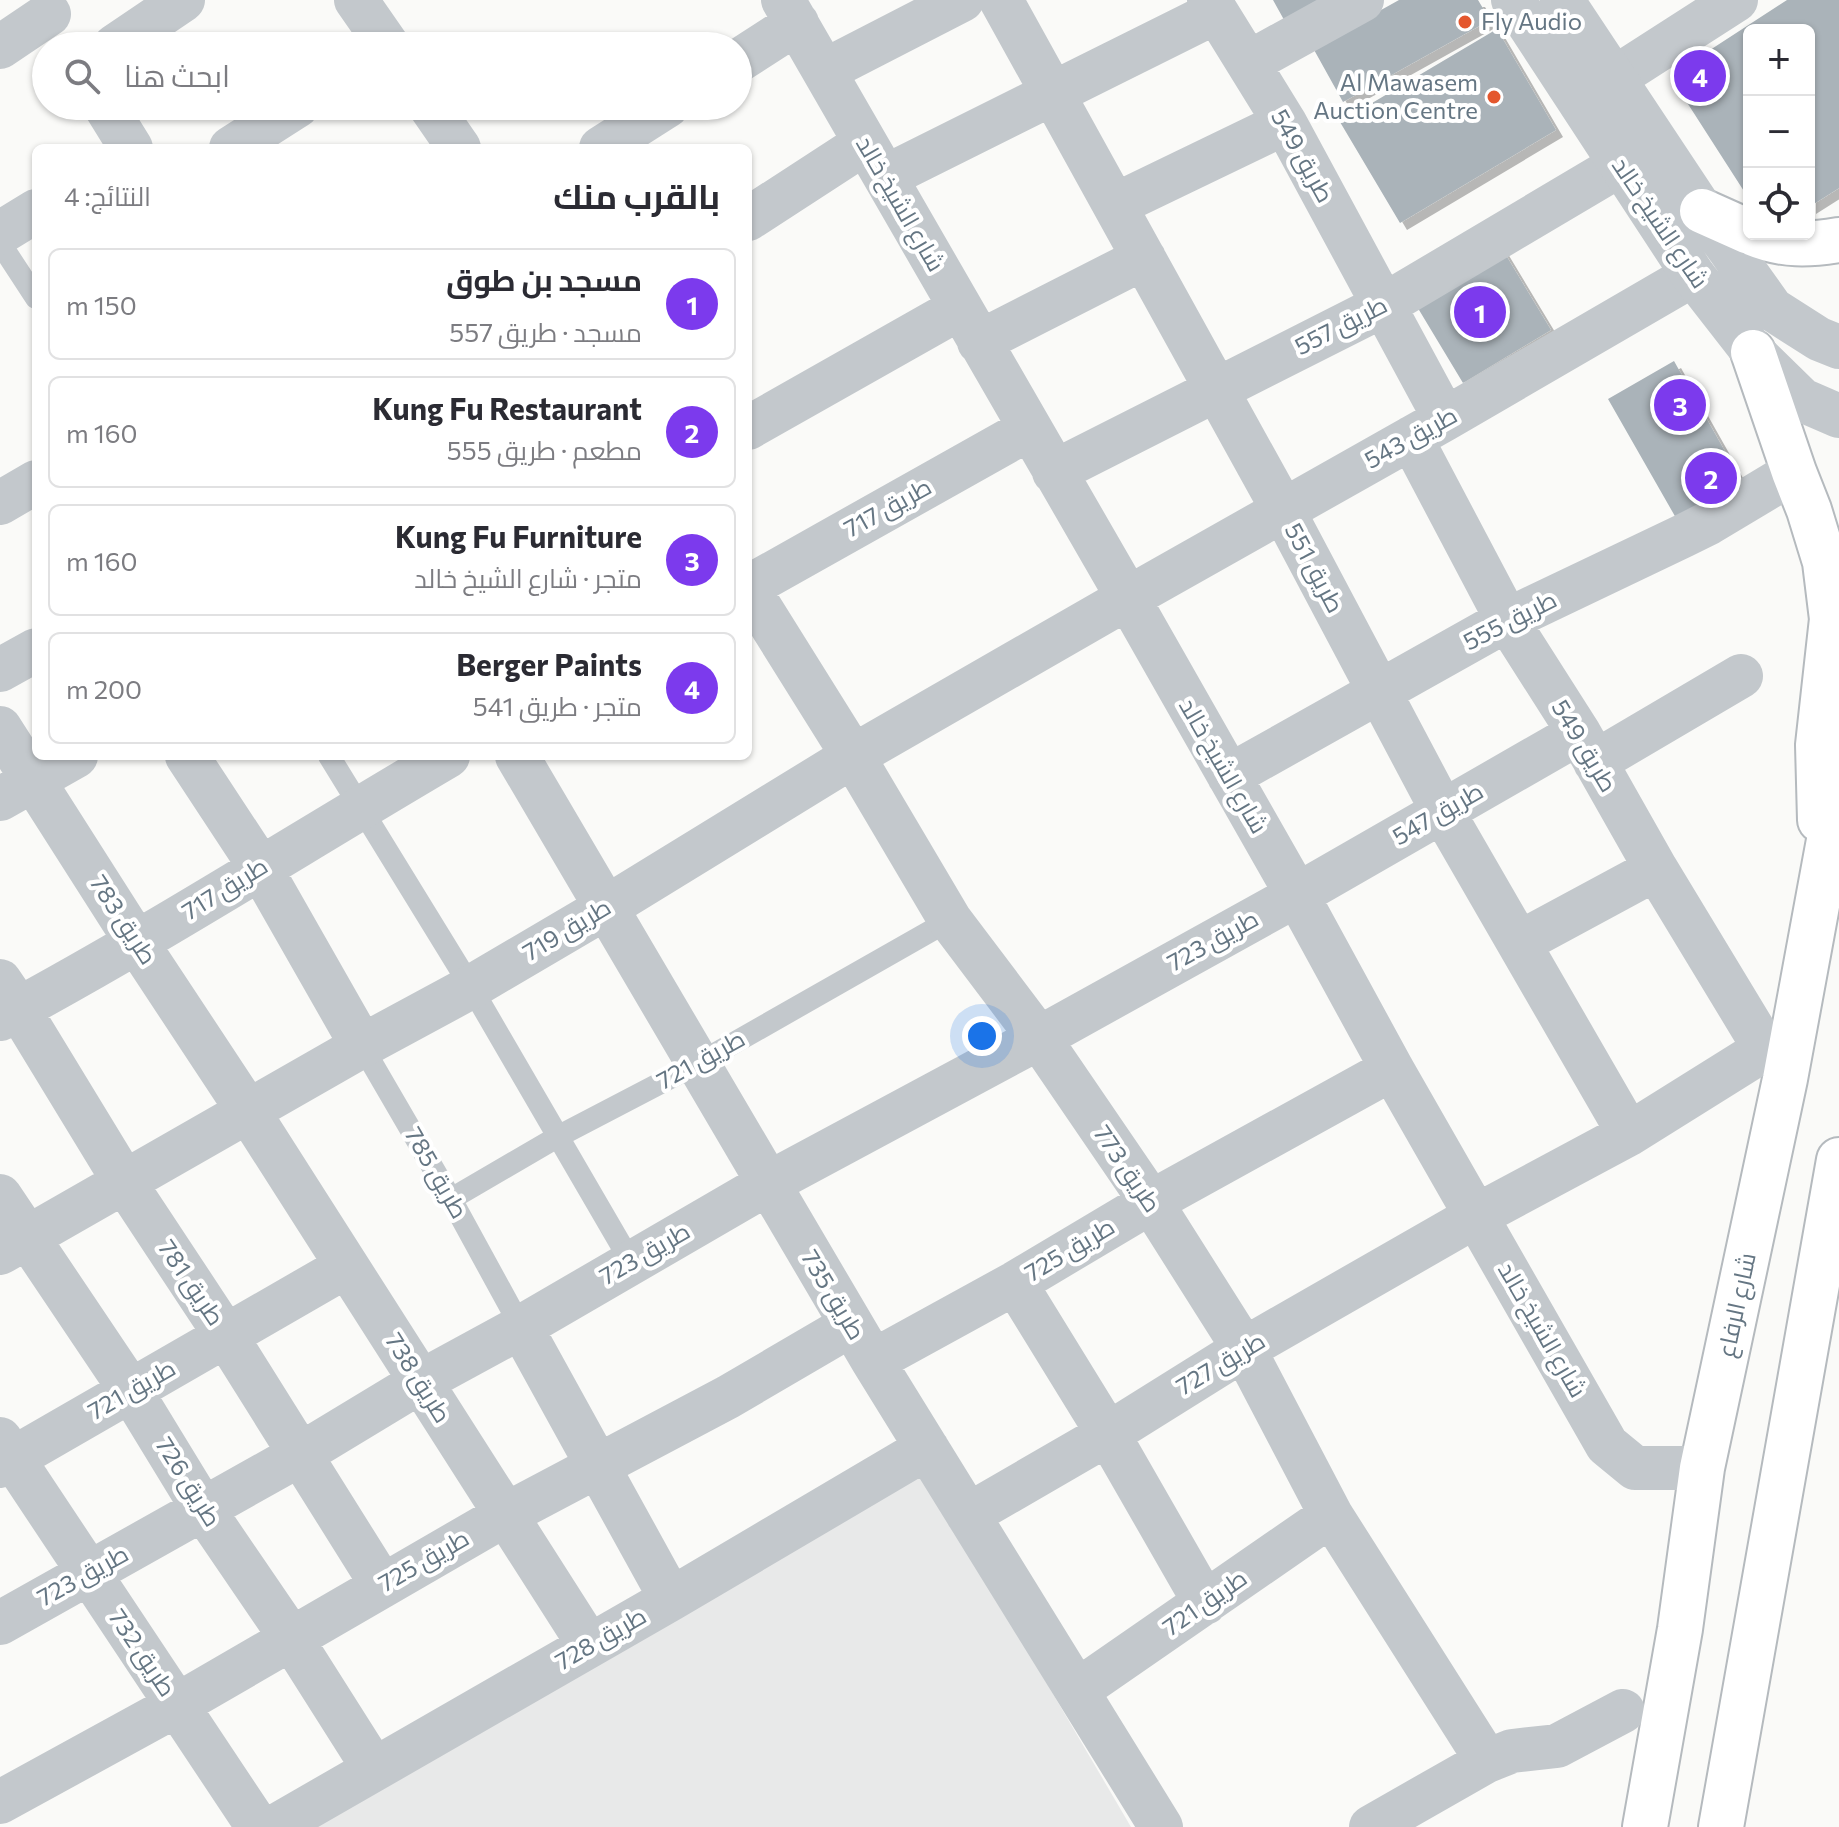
<!DOCTYPE html>
<html lang="ar">
<head>
<meta charset="utf-8">
<style>
	body { margin:0; font-family:Commissioner,Cairo,sans-serif; background:#f7f7f7; color:#2b2b33; direction:rtl }
	.controls { position:absolute; right:24px; top:24px; display:grid; overflow:hidden; border-radius:12px; box-shadow:0 2px 6px #0004 }
	.controls button { width:72px; height:72px; display:grid; place-items:center; padding:0; border:0; border-bottom:2px solid #e1e1e2; background:#fff; color:#2b2b33; font:40px sans-serif }
	.you { position:absolute; left:982px; top:1036px; width:28px; height:28px; margin:-20px; border:6px solid #fff; border-radius:50%; background:#1a73e8; box-shadow:0 0 0 12px #1a73e833 }
	.badge { display:grid; place-items:center; width:52px; height:52px; border-radius:50%; background:#7c3aed; color:#fff; font-size:26px; font-weight:700 }
	.pin { position:absolute; translate:-50% -50%; border:4px solid #fff; box-shadow:0 2px 8px #0006 }
	.list { margin:0; padding:0; list-style:none }
	h2 { display:flex; justify-content:space-between; align-items:center; height:104px; margin:0; padding:0 32px; font-size:34px }
	h2 small { font-size:26px; font-weight:400; color:#7c7c81 }
	.list li { display:grid; grid-template-columns:52px 1fr auto; gap:24px; align-items:center; box-sizing:border-box; height:112px; margin:0 16px 16px; padding:0 16px; border:2px solid #e1e1e2; border-radius:12px }
	.list b { display:block; font-size:30px; white-space:nowrap }
	.list p { margin:0; font-size:26px; white-space:nowrap; color:#7c7c81 }
	.list em { font-size:26px; font-style:normal; color:#7c7c81 }
	.icon { flex:none; width:44px; height:44px; fill:none; stroke:currentColor; stroke-width:2; stroke-linecap:round; stroke-linejoin:round }
	.map { position:relative; flex:none; width:1839px; height:1827px; overflow:hidden; direction:ltr }
	.search { position:absolute; background:#fff; box-shadow:0 2px 6px #0004; left:32px; top:32px; width:720px; height:88px; display:flex; align-items:center; gap:20px; box-sizing:border-box; padding:0 28px; border-radius:44px; color:#7c7c81; font-size:30px }
	.panel { position:absolute; background:#fff; box-shadow:0 2px 6px #0004; left:32px; top:144px; width:720px; height:616px; border-radius:12px; direction:rtl }
	.map>svg:first-child { display:block }
</style>
</head>
<body>
<div class="map">
<svg width="1839" height="1827" viewBox="0 0 1839 1827">
	<defs>
		<filter id="shadow"><feDropShadow dx="7" dy="7" stdDeviation="0" flood-color="#0004"/></filter>
	</defs>
	<rect width="100%" height="100%" fill="#fafaf8"/>
	<path fill="#e8e9e9" d="M 923,1472 L 1131,1827 L 274,1827 Z"/>
	<path fill="#aab3b9" filter="url(#shadow)" d="M 1273,0 L 1335,0 L 1288,27 Z
		M 1399,0 L 1478,0 L 1490,20 L 1343,102 L 1313,48 Z
		M 1787,0 L 1839,0 L 1839,188 L 1809,207 L 1809,30 L 1749,30 L 1749,199 L 1670,76 Z
		M 1497,29 L 1556,130 L 1400,223 L 1340,122 Z
		M 1498,242 L 1551,330 L 1463,383 L 1410,295 Z
		M 1674,361 L 1749,494 L 1684,532 L 1608,399 Z"/>
	<g fill="none" stroke-linecap="round" stroke-linejoin="round">
		<defs>
			<path id="primary" d="M 1702,211 L 1749,232
				M 1754,234 C 1783,246 1809,245 1839,240
				M 1753,352 L 1794,472 L 1809,510 L 1825,562 L 1832,619 L 1818,745 L 1820,820
				M 1645,1827 L 1680,1629 L 1702,1468 L 1785,1079 L 1839,786
				M 1721,1827 L 1839,1160"/>
		</defs>
		<use href="#primary" stroke="#b5babe" stroke-width="48"/>
		<path stroke="#c3c8cc" stroke-width="22" d="M 0,243 L 36,298
			M 329,756 L 471,987 L 631,1262
			M 362,1046 L 451,1199 L 521,1327
			M 451,1199 L 559,1136 L 697,1064 L 950,920"/>
		<path stroke="#c3c8cc" stroke-width="44" d="M 356,0 L 388,46
			M 783,0 L 1128,598 L 1297,895 L 1392,1069 L 1607,1445 L 1635,1468 L 1702,1468
			M 1001,0 L 1283,510 L 1443,812 L 1629,1134
			M 1209,0 L 1285,123 L 1445,419
			M 115,46 L 183,0
			M 0,47 L 49,14
			M 738,61 L 797,23
			M 1248,63 L 1362,0
			M 824,71 L 962,0
			M 1613,79 L 1736,0
			M 105,106 L 131,148
			M 430,106 L 459,148
			M 231,148 L 297,106
			M 601,148 L 667,106
			M 885,177 L 1216,12
			M 1115,205 L 1285,123
			M 748,219 L 865,143
			M 0,233 L 36,211
			M 979,342 L 1144,258
			M 748,428 L 960,308
			M 1054,472 L 1384,305 L 1620,165
			M 0,503 L 36,482
			M 748,587 L 1029,429
			M 748,588 L 853,756 L 950,920 L 1039,1038 L 1151,1202 L 1244,1349 L 1331,1515 L 1487,1761
			M 0,670 L 36,650
			M 0,728 L 137,943 L 248,1111 L 589,1645
			M 187,756 L 260,867 L 362,1046
			M 517,756 L 873,1361 L 1161,1827
			M 1595,762 L 1741,676
			M 1229,776 L 1507,620 L 1683,536 L 1709,523 L 1794,472
			M 0,799 L 76,756
			M 1519,943 L 1656,869
			M 0,981 L 19,1009 L 125,1183 L 226,1336 L 382,1585
			M 0,1019 C 153,937 298,844 448,756
			M 0,1196 L 131,1391 L 203,1509 L 291,1638 L 374,1769
			M 0,1253 L 362,1046 L 471,987 L 607,907 L 853,756 L 1128,598 L 1445,419 L 1693,275
			M 1015,1283 L 1108,1434 L 1205,1603
			M 521,1327 L 671,1599
			M 873,1361 L 1015,1283 L 1151,1202 L 1392,1069
			M 0,1439 L 258,1827
			M 0,1466 L 347,1266
			M 968,1515 L 1108,1434 L 1244,1349 L 1476,1216 L 1629,1134 L 1765,1049 L 1656,869 L 1579,733 L 1507,620 L 1411,438
			M 0,1623 L 301,1454 L 420,1382 L 521,1327 L 767,1184 L 1039,1038 L 1297,895 L 1579,733
			M 1078,1690 L 1331,1515
			M 0,1802 L 177,1705 L 505,1515 L 728,1397 L 851,1325
			M 274,1827 L 671,1599 L 927,1448
			M 1371,1827 L 1487,1761 L 1512,1751 L 1557,1746 L 1623,1711"/>
		<path stroke="#c3c8cc" stroke-width="44" d="M 1513,0 L 1693,275 L 1753,352 L 1802,400 L 1839,416
			M 1562,0 L 1702,211 L 1772,309 L 1819,339 L 1839,347"/>
		<use href="#primary" stroke="#fff" stroke-width="44"/>
	</g>
	<g fill="#e4572e" stroke="#fff" stroke-width="3">
		<circle cx="1465" cy="22" r="8"/>
		<circle cx="1494" cy="97" r="8"/>
	</g>
	<g text-anchor="middle" stroke-width="8" stroke-linejoin="round" paint-order="stroke">
		<g font-size="24" fill="#657683" stroke="#fff" text-anchor="start">
			<text x="1481" y="30">Fly Audio</text>
			<text x="1478" y="91" text-anchor="end">Al Mawasem<tspan x="1478" dy="28">Auction Centre</tspan></text>
		</g>
		<g font-size="24" fill="#657683" stroke="#fff">
			<text transform="translate(1302 156) rotate(61)" y="8">طريق 549</text>
			<text transform="translate(900 204) rotate(60)" y="8">شارع الشيخ خالد</text>
			<text transform="translate(1660 223) rotate(56)" y="8">شارع الشيخ خالد</text>
			<text transform="translate(1341 326) rotate(-27)" y="8">طريق 557</text>
			<text transform="translate(1411 438) rotate(-29)" y="8">طريق 543</text>
			<text transform="translate(888 508) rotate(-29)" y="8">طريق 717</text>
			<text transform="translate(1314 568) rotate(62)" y="8">طريق 551</text>
			<text transform="translate(1510 621) rotate(-27)" y="8">طريق 555</text>
			<text transform="translate(1584 746) rotate(59)" y="8">طريق 549</text>
			<text transform="translate(1223 766) rotate(60)" y="8">شارع الشيخ خالد</text>
			<text transform="translate(1438 814) rotate(-30)" y="8">طريق 547</text>
			<text transform="translate(225 889) rotate(-32)" y="8">طريق 717</text>
			<text transform="translate(123 920) rotate(57)" y="8">طريق 783</text>
			<text transform="translate(567 930) rotate(-31)" y="8">طريق 719</text>
			<text transform="translate(1213 941) rotate(-29)" y="8">طريق 723</text>
			<text transform="translate(701 1060) rotate(-29)" y="8">طريق 721</text>
			<text transform="translate(1127 1169) rotate(56)" y="8">طريق 773</text>
			<text transform="translate(436 1173) rotate(60)" y="8">طريق 785</text>
			<text transform="translate(1070 1250) rotate(-31)" y="8">طريق 725</text>
			<text transform="translate(645 1254) rotate(-30)" y="8">طريق 723</text>
			<text transform="translate(191 1283) rotate(56)" y="8">طريق 781</text>
			<text transform="translate(833 1295) rotate(59)" y="8">طريق 735</text>
			<text transform="translate(1737 1305) rotate(-78)" y="8">شارع الرفاع</text>
			<text transform="translate(1542 1330) rotate(60)" y="8">شارع الشيخ خالد</text>
			<text transform="translate(1221 1364) rotate(-31)" y="8">طريق 727</text>
			<text transform="translate(418 1378) rotate(58)" y="8">طريق 738</text>
			<text transform="translate(132 1390) rotate(-30)" y="8">طريق 721</text>
			<text transform="translate(188 1482) rotate(58)" y="8">طريق 726</text>
			<text transform="translate(424 1561) rotate(-30)" y="8">طريق 725</text>
			<text transform="translate(83 1576) rotate(-29)" y="8">طريق 723</text>
			<text transform="translate(1205 1603) rotate(-35)" y="8">طريق 721</text>
			<text transform="translate(601 1639) rotate(-30)" y="8">طريق 728</text>
			<text transform="translate(142 1653) rotate(56)" y="8">طريق 732</text>
		</g>
	</g>
</svg>
<div class="controls">
<button>+</button>
<button>−</button>
<button><svg class="icon" aria-label="locate" viewBox="0 0 24 24"><circle cx="12" cy="12" r="6"/><path d="M12 2v4M12 18v4M2 12h4M18 12h4"/></svg></button>
</div>
<div class="you"></div>
<div class="pin badge" style="left:1480px;top:312px">1</div>
<div class="pin badge" style="left:1711px;top:478px">2</div>
<div class="pin badge" style="left:1680px;top:405px">3</div>
<div class="pin badge" style="left:1700px;top:76px">4</div>
<div class="search"><svg class="icon" aria-label="search" viewBox="0 0 24 24"><circle cx="10" cy="10" r="6"/><path d="M15 15l6 6"/></svg>ابحث هنا</div>
<section class="panel">
<h2>بالقرب منك<small>النتائج: 4</small></h2>
<ul class="list">
<li><span class="badge">1</span><div><b>مسجد بن طوق</b><p>مسجد · طريق 557</p></div><em>150 m</em></li>
<li><span class="badge">2</span><div><b>Kung Fu Restaurant</b><p>مطعم · طريق 555</p></div><em>160 m</em></li>
<li><span class="badge">3</span><div><b>Kung Fu Furniture</b><p>متجر · شارع الشيخ خالد</p></div><em>160 m</em></li>
<li><span class="badge">4</span><div><b>Berger Paints</b><p>متجر · طريق 541</p></div><em>200 m</em></li>
</ul>
</section>
</div>
</body>
</html>
